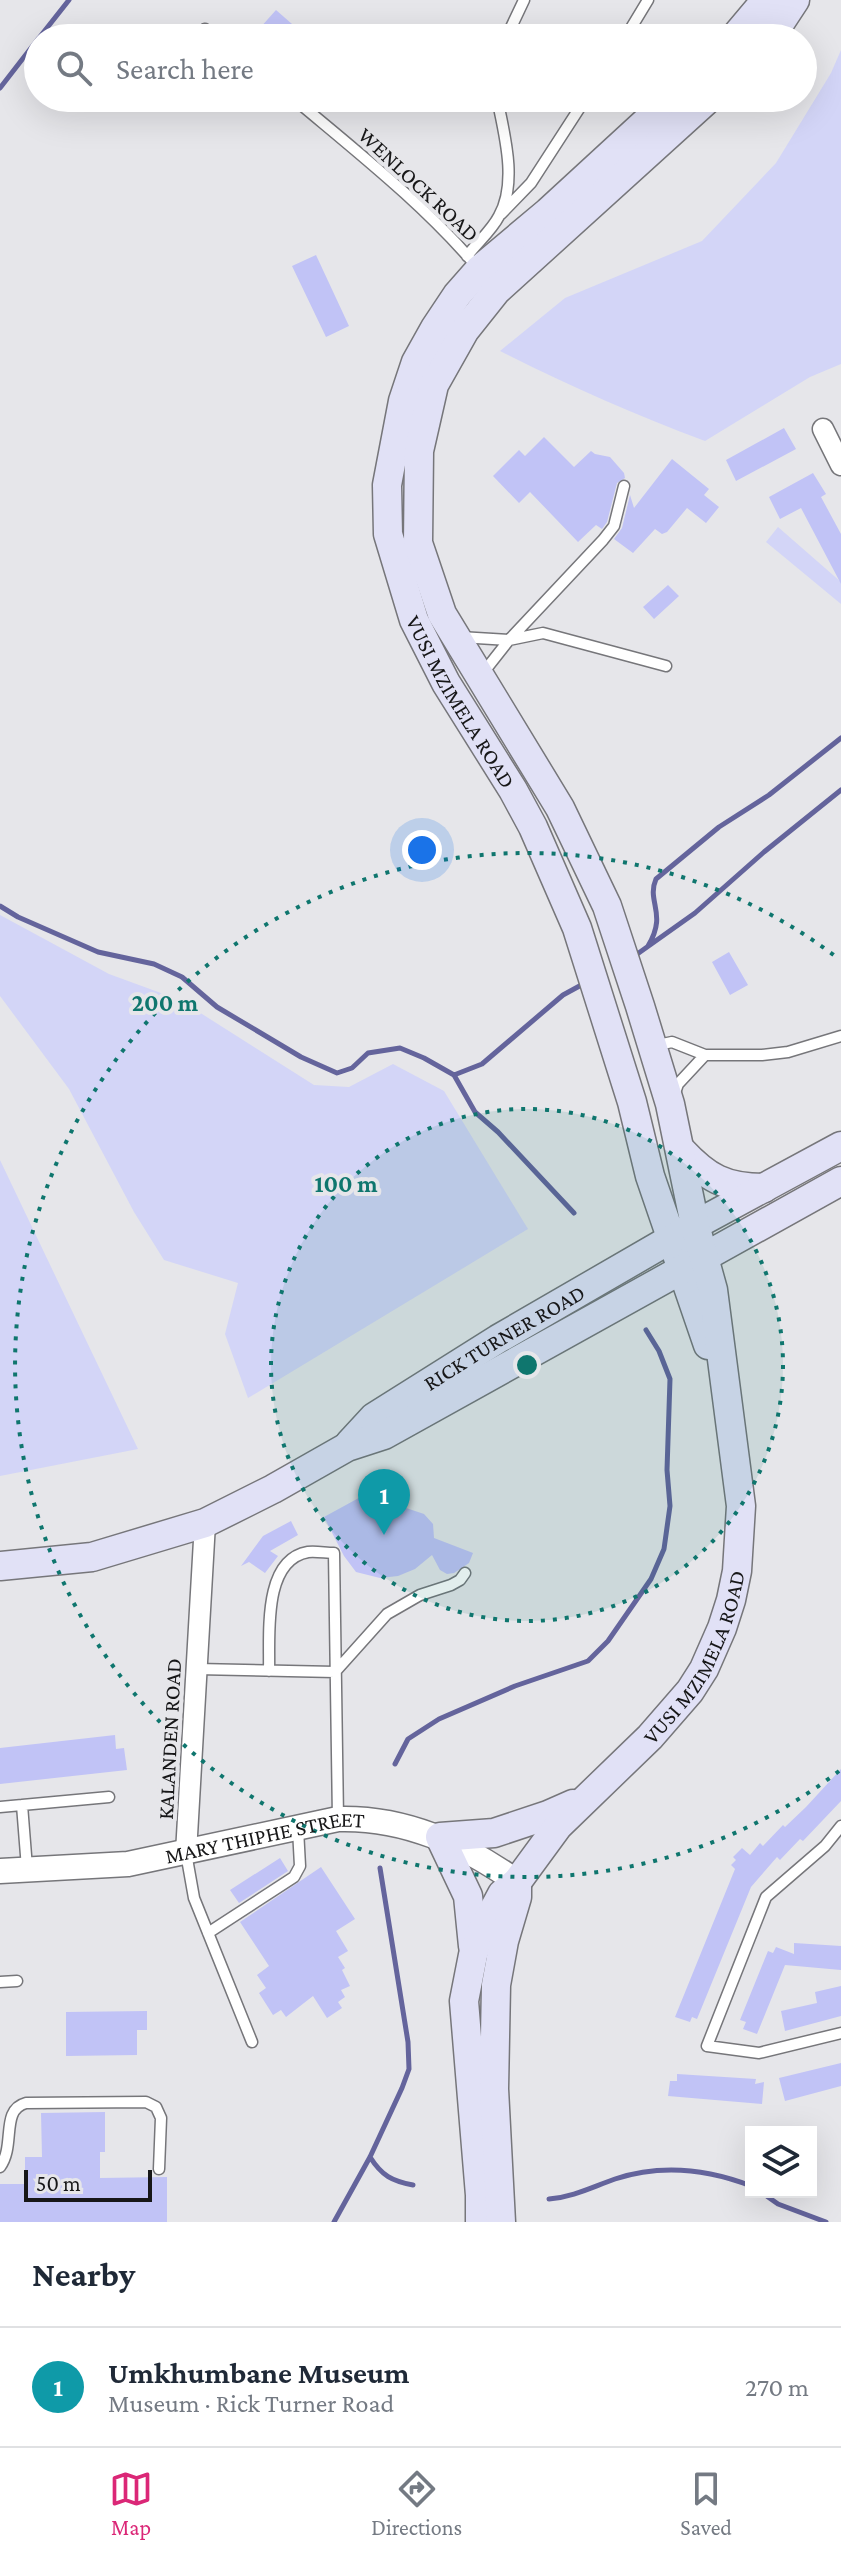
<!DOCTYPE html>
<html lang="en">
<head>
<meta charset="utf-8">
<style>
	body { margin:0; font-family:"Crimson Pro",serif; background:#f6f6f7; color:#1f2937 }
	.controls { position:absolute; right:24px; bottom:24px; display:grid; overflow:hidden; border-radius:0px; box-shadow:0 8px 32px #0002 }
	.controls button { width:72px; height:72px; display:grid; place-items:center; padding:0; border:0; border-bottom:2px solid #e0e1e3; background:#fff; color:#1f2937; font:40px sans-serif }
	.scale { position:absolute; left:24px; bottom:20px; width:128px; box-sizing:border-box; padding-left:8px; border:4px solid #171718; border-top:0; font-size:22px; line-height:28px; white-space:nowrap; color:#171718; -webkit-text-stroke:6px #e6e6ea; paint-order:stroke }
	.you { position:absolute; left:422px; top:850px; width:28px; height:28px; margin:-20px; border:6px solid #fff; border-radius:50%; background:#1a73e8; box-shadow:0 0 0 12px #1a73e833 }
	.badge { display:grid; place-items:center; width:52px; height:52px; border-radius:50%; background:#db2777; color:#fff; font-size:26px; font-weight:700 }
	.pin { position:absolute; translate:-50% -66px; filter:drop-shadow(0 2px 4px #0008) }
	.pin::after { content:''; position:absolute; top:42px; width:28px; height:24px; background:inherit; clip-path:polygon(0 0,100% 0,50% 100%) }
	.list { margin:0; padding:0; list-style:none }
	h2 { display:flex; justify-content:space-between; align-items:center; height:104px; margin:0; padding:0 32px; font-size:34px }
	h2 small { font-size:26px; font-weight:400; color:#747a83 }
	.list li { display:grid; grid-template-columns:52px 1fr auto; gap:24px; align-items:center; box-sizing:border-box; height:120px; padding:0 32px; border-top:2px solid #e0e1e3 }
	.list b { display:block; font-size:30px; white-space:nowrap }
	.list p { margin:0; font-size:26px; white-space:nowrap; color:#747a83 }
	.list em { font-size:26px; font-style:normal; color:#747a83 }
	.icon { flex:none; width:44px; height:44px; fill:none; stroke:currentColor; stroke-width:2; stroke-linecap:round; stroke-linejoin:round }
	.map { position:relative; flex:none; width:841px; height:2222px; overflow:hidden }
	.search { position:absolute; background:#fff; box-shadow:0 8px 32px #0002; left:24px; right:24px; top:24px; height:88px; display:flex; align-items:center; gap:20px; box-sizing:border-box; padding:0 28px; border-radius:44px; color:#747a83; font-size:30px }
	.sheet { height:224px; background:#fff }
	nav { display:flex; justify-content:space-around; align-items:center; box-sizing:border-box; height:112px; border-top:2px solid #e0e1e3; background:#fff; font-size:22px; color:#747a83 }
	nav a { display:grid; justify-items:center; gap:4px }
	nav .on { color:#db2777 }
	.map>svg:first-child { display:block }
</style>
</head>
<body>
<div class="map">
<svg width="841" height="2222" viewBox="0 0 841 2222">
	<rect width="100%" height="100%" fill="#e6e6ea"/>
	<path fill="#d3d5f7" d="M 841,50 L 841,364 L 810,377 L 705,441 C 635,415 567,385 500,351 L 565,298 L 702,241 L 776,163 L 831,73 Z
		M 778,527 L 841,582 L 841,604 L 766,542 Z
		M 0,915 L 109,974 L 180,1000 L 314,1085 L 349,1087 L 393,1064 L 444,1091 L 528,1229 L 248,1398 L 225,1334 L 238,1283 L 164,1260 L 134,1212 L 69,1089 L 0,996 Z
		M 0,1160 L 138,1449 L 0,1476 Z"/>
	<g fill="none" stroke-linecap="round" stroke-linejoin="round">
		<path stroke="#64649c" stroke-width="5" d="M 39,38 L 69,0
			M 0,88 L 38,39
			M 0,906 L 18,917 L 98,952 L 154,964 L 182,977 L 217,1007 L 301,1057 L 337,1073 L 352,1068 L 368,1053 L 400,1048 L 424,1058 L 454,1075 L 482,1064 L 563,995 L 585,983
			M 648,946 C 668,913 646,902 656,879 L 719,827 L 769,795 L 841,738
			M 633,957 L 695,913 L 764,852 L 841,790
			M 454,1075 L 475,1112 L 498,1132 L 574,1213
			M 395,1764 L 408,1739 L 439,1719 L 515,1686 L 588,1661 L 608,1641 L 651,1579 L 664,1549 L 670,1506 L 667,1470 L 670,1379 L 659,1351 L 646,1330
			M 370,2157 C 382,2176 392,2181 413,2185
			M 761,2192 L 778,2204 L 826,2222
			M 549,2199 C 573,2197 592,2187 615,2179 C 661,2164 707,2169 751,2186
			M 334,2222 L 370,2157 L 402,2088 L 409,2069 L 408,2042 L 380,1868"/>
	</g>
	<path fill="#c1c3f6" d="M 276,10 L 308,38 L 269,38 L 259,29 Z
		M 316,255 L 349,326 L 326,337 L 292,266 Z
		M 784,428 L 796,449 L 736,481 L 726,460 Z
		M 544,437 L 574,467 L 591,451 L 595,454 L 610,457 L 624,473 L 625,478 L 617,483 L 607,522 L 602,529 L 596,525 L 578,542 L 530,492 L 519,503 L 493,476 L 519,450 L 525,456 Z
		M 672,459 L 709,489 L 704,495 L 719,507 L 706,523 L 687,508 L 667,532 L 662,534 L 655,529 L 633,553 L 614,539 L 622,528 L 630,495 L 634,508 Z
		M 813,473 L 826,494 L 821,497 L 841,534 L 841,584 L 801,508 L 780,519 L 769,497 Z
		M 668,585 L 679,596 L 654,619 L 643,607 Z
		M 729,952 L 748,985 L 730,995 L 712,962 Z
		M 377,1488 L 385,1504 L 394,1504 L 424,1514 L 433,1524 L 434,1538 L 473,1553 L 469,1563 L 454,1573 L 447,1574 L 440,1570 L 432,1555 L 415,1569 L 398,1576 L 380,1578 L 356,1572 L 344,1556 L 324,1517 Z
		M 291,1521 L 298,1535 L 270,1551 L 278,1556 L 265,1573 L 249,1562 L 241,1566 L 263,1536 Z
		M 115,1735 L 116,1749 L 124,1748 L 127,1770 L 0,1784 L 0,1748 Z
		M 841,1769 L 841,1801 L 803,1841 L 800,1839 L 780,1860 L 777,1857 L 751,1887 L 697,2019 L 692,2017 L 690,2022 L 675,2017 L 735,1869 L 731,1865 L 736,1860 L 733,1857 L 742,1848 L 750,1855 L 760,1843 L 763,1846 L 783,1825 L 785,1827 L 806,1807 Z
		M 280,1858 L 288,1871 L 239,1903 L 230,1890 Z
		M 321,1867 L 355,1919 L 336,1931 L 348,1951 L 338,1957 L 345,1968 L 342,1970 L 350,1986 L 341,1990 L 345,1997 L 338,2002 L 342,2008 L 327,2018 L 313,1996 L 286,2017 L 281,2010 L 273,2015 L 259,1993 L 266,1988 L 257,1975 L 269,1966 L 240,1922 Z
		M 794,1943 L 841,1946 L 841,1970 L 785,1965 L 757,2034 L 743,2029 L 746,2022 L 740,2020 L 768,1951 L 773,1953 L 776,1947 L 794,1954 Z
		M 841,1986 L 841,2016 L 785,2031 L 781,2011 L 817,2003 L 815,1992 Z
		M 147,2011 L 147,2030 L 137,2030 L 137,2055 L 66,2056 L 66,2012 Z
		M 841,2063 L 841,2086 L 785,2101 L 779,2078 Z
		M 677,2074 L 756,2079 L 755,2084 L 764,2082 L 762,2104 L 668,2096 L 670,2081 L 677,2081 Z
		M 105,2112 L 105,2152 L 100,2152 L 100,2178 L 167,2177 L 167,2222 L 0,2222 L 0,2184 L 25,2184 L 25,2157 L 42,2157 L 41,2113 Z"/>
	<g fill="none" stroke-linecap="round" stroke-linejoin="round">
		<defs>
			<path id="service" d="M 205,29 L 217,38
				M 506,38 L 524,0
				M 625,38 L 648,0
				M 293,98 C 357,152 424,204 478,268
				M 501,214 L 531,183 L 586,98
				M 467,256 C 477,243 492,230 499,216 C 518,182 504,133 497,98
				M 460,637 L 509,640 L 543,633 L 666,666
				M 483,673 L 509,640 L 603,540 L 614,526 L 624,486
				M 653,1046 L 672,1042 L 705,1055 L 762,1055 L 788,1052 L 841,1036
				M 675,1093 L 678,1084 L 705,1055
				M 197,1669 L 335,1672 L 387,1614 L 420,1595 L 451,1585 L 460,1580 L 465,1573
				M 269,1671 C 270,1636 262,1560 308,1552 C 316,1551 326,1553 334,1553 L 338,1819
				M 22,1805 L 27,1868
				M 0,1807 L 109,1797
				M 841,1826 L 825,1846 L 766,1897 L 707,2046 L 759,2053 L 841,2033
				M 186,1853 L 194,1898 L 252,2042
				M 208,1933 L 294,1877 L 300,1866 L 298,1829
				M 0,1982 L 17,1981
				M 0,2167 C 16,2145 0,2110 26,2103 L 146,2102 L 156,2107 L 161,2118 L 159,2169"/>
			<path id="minor" d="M 823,429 L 841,465
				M 186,1853 L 205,1523"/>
			<g id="tertiary">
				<path id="s1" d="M 0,1871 L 128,1864 L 338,1819 C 405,1817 463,1844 517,1882"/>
			</g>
			<g id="secondary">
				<path d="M 734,38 L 766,0"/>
				<path d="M 770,38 L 795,0"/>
				<path id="s2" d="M 672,98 L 548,212 L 479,270 L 457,295 L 435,328 L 416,362 L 403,401 L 387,485 L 388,534 L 414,620 L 446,683 L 513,790 L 533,827 L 577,928 L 632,1102 L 650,1176 L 708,1345"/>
				<path d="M 681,1150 C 707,1178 725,1188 764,1188"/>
				<path id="s3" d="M 350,1443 L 374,1417 L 498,1339 L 695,1225 L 841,1146"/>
				<path d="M 0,1566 L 92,1557 L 205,1523 L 273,1489 L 347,1447 L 384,1435 L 841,1181"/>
				<path d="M 473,1946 L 468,1896 L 440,1837 L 494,1833 L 548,1815 L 573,1804"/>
				<path id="s4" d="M 480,2222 L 480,2195 L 464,2001 L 473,1955 L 480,1935 L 502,1894 L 517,1882 L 558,1826 L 650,1737 L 690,1691 L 704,1669 L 722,1628 L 731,1600 L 737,1571 L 741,1506 L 713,1290 L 695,1225 L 670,1104 L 640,1006 L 607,906 L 560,808 L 442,614 L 418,543 L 419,451 L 434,385 L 465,330 L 496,291 L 709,98"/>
				<path d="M 501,2222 L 494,2089 L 496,1985 L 504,1941 L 517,1897 L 517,1882"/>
			</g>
		</defs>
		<use href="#service" stroke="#76767a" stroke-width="13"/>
		<use href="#minor" stroke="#76767a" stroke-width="23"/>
		<use href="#tertiary" stroke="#76767a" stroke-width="27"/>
		<use href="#secondary" stroke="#76767a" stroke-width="31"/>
		<use href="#service" stroke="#fff" stroke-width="10"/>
		<use href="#minor" stroke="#fff" stroke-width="20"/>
		<use href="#tertiary" stroke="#fff" stroke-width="24"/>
		<use href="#secondary" stroke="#e1e1f6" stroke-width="28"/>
	</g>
	<circle cx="527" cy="1365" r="256" fill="#0f766e" fill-opacity=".12"/>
	<g fill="none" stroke="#0f766e" stroke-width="4" stroke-dasharray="4 8">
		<circle cx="527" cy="1365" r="256"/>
		<path d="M839 1771A512 512 0 1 1 839 959"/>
	</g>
	<g text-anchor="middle" stroke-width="8" stroke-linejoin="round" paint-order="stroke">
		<g font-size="22" fill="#171718" stroke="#e6e6ea">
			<text transform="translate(419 184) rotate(43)" y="8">WENLOCK ROAD</text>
			<text dy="8" stroke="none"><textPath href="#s2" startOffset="730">VUSI MZIMELA ROAD</textPath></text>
			<text dy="8" stroke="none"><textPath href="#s3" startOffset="188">RICK TURNER ROAD</textPath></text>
			<text dy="8" stroke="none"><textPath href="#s4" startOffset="646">VUSI MZIMELA ROAD</textPath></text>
			<text transform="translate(169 1739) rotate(-87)" y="8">KALANDEN ROAD</text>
			<text dy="8" stroke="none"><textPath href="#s1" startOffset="268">MARY THIPHE STREET</textPath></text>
		</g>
	</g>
	<circle cx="527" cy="1365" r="12" fill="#0f766e" stroke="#e6e6ea" stroke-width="4"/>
	<g font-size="24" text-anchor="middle" font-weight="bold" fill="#0f766e" stroke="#e6e6ea" stroke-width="8" stroke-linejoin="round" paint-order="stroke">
		<text x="165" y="1011">200 m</text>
		<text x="346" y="1192">100 m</text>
	</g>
</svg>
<div class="controls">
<button><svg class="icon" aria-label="layers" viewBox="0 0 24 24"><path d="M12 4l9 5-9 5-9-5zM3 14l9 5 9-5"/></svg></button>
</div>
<div class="scale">50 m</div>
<div class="you"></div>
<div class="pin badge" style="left:384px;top:1535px;background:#0f9aa8">1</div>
<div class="search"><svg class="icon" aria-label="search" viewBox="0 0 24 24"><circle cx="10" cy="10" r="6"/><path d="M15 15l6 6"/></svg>Search here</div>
</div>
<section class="sheet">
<h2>Nearby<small></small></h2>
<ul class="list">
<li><span class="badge" style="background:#0f9aa8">1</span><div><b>Umkhumbane Museum</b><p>Museum · Rick Turner Road</p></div><em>270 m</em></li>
</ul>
</section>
<nav>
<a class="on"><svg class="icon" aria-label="map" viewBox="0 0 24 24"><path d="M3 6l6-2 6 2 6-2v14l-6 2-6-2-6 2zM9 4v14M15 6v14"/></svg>Map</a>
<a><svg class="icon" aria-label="directions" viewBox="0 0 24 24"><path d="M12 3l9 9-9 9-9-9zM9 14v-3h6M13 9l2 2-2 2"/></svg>Directions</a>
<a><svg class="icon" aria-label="saved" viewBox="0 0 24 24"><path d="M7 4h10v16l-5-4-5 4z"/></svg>Saved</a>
</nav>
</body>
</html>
